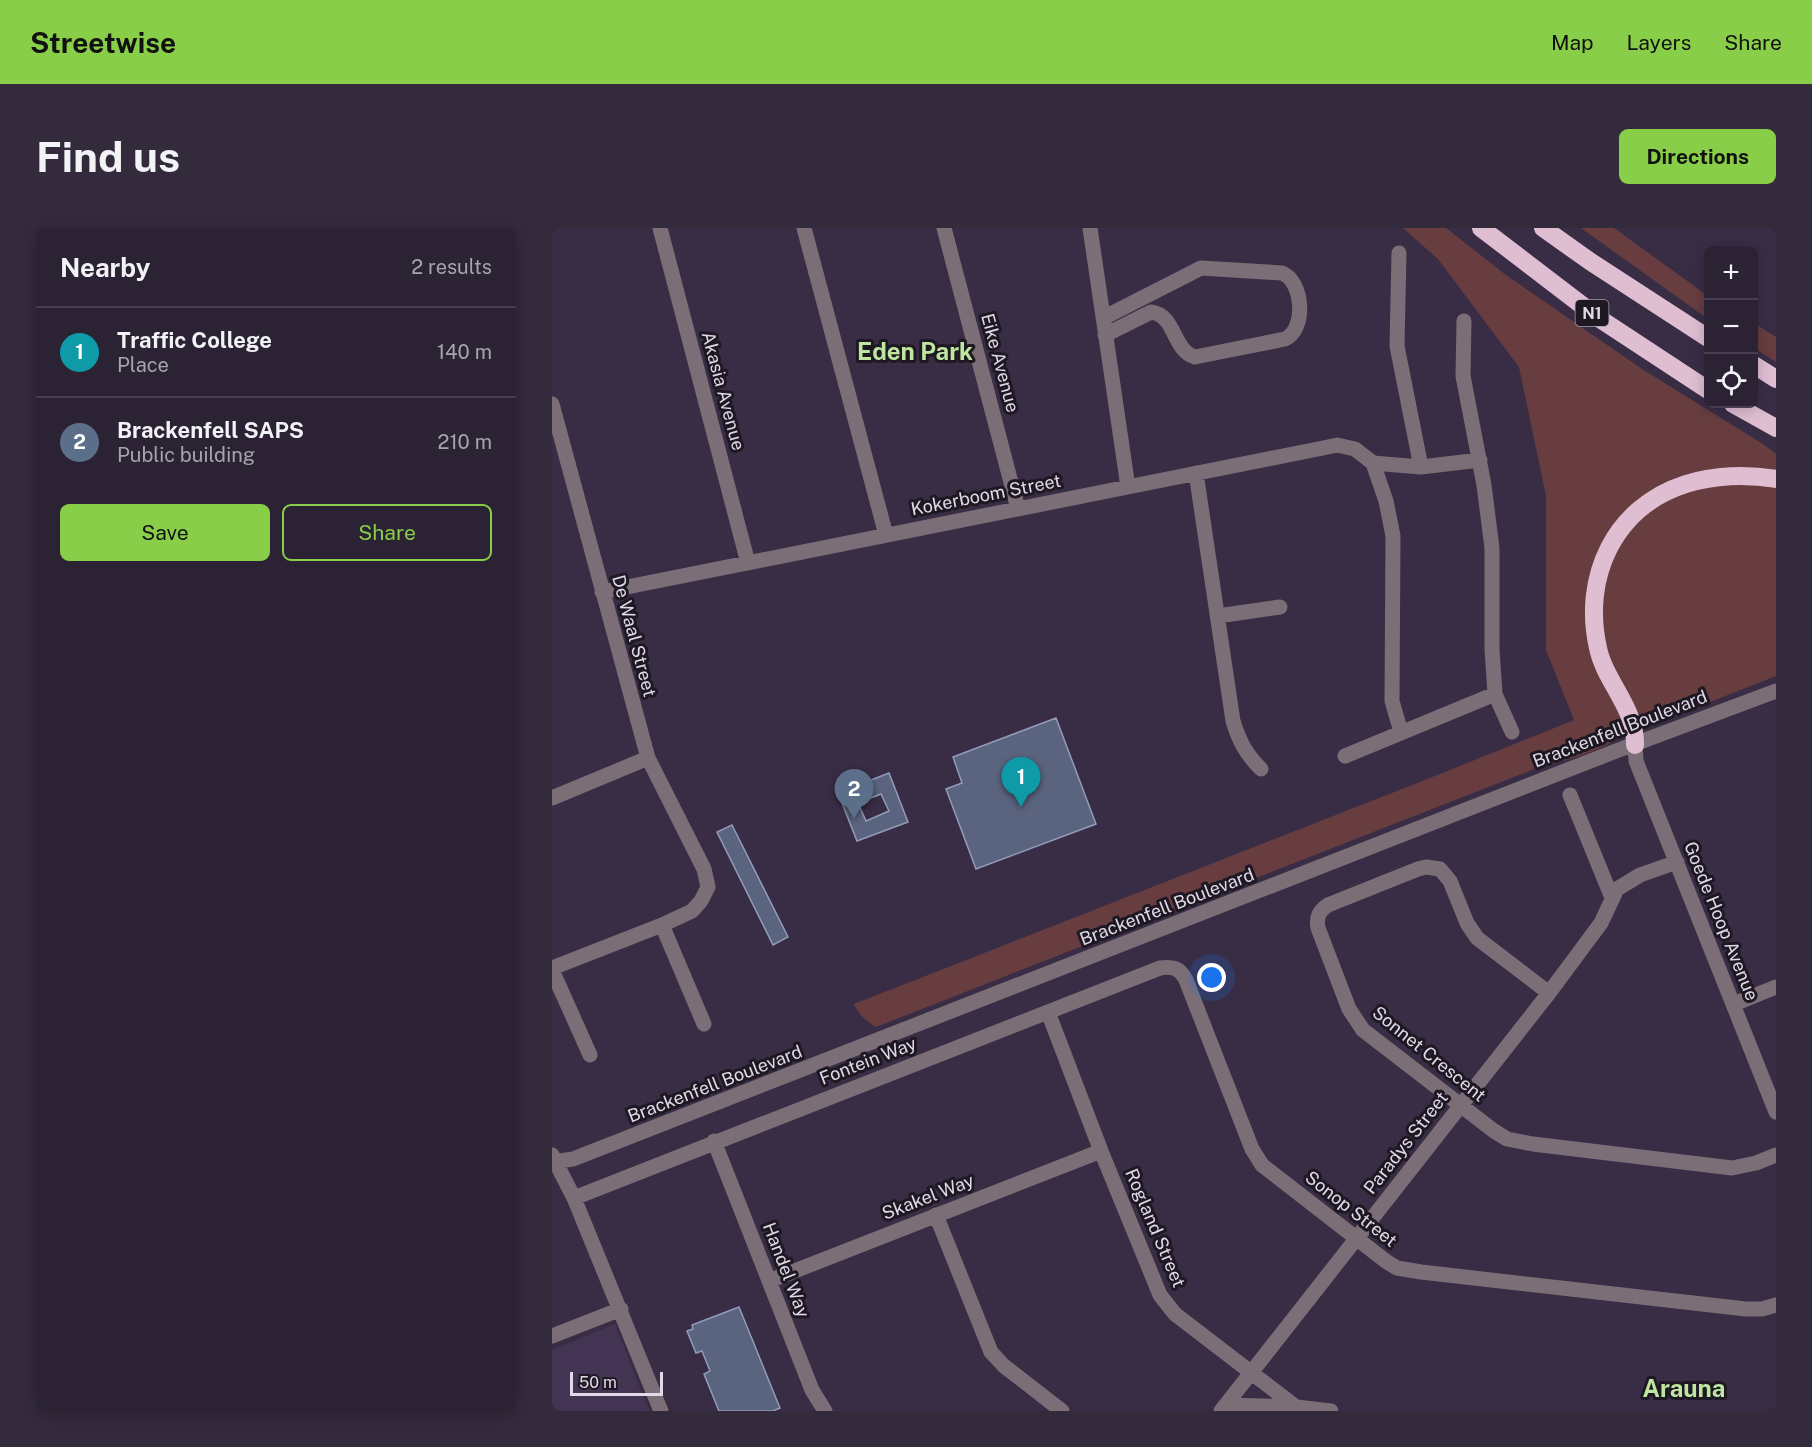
<!DOCTYPE html>
<html lang="en">
<head>
<meta charset="utf-8">
<style>
	body { margin:0; font-family:"Public Sans",sans-serif; background:#332a3c; color:#f1f3f6 }
	.controls { position:absolute; right:18px; top:18px; display:grid; overflow:hidden; border-radius:9px; box-shadow:0 3px 15px #0003 }
	.controls button { width:54px; height:54px; display:grid; place-items:center; padding:0; border:0; border-bottom:2px solid #473f4f; background:#2b2234; color:#f1f3f6; font:30px sans-serif }
	.scale { position:absolute; left:18px; bottom:15px; width:93px; box-sizing:border-box; padding-left:6px; border:3px solid #e0d9e8; border-top:0; font-size:16px; line-height:21px; white-space:nowrap; color:#e0d9e8; -webkit-text-stroke:4px #1e1823; paint-order:stroke }
	.you { position:absolute; left:660px; top:750px; width:21px; height:21px; margin:-15px; border:4px solid #fff; border-radius:50%; background:#1a73e8; box-shadow:0 0 0 9px #1a73e833 }
	.badge { display:grid; place-items:center; width:39px; height:39px; border-radius:50%; background:#89ce48; color:#fff; font-size:20px; font-weight:700 }
	.pin { position:absolute; translate:-50% -50px; filter:drop-shadow(0 2px 3px #0008) }
	.pin::after { content:''; position:absolute; top:32px; width:21px; height:18px; background:inherit; clip-path:polygon(0 0,100% 0,50% 100%) }
	.list { margin:0; padding:0; list-style:none }
	h2 { display:flex; justify-content:space-between; align-items:center; height:78px; margin:0; padding:0 24px; font-size:26px }
	h2 small { font-size:20px; font-weight:400; color:#a6a4ac }
	.list li { display:grid; grid-template-columns:39px 1fr auto; gap:18px; align-items:center; box-sizing:border-box; height:90px; padding:0 24px; border-top:2px solid #473f4f }
	.list b { display:block; font-size:22px; white-space:nowrap }
	.list p { margin:0; font-size:20px; white-space:nowrap; color:#a6a4ac }
	.list em { font-size:20px; font-style:normal; color:#a6a4ac }
	.actions { display:flex; gap:12px; padding:18px 24px }
	.actions a { flex:1; padding:14px 0; border:2px solid #89ce48; border-radius:9px; text-align:center; font-size:21px; color:#89ce48 }
	.actions .main { background:#89ce48; color:#111 }
	.icon { flex:none; width:33px; height:33px; fill:none; stroke:currentColor; stroke-width:2; stroke-linecap:round; stroke-linejoin:round }
	.map { position:relative; flex:none; width:1224px; height:1183px; overflow:hidden; border-radius:9px }
	header { display:flex; align-items:center; gap:36px; box-sizing:border-box; height:84px; padding:0 30px; background:#89ce48; color:#111 }
	header strong { font-size:28px }
	nav { display:flex; gap:33px; margin-inline-start:auto; font-size:21px }
	.intro { display:flex; align-items:center; justify-content:space-between; box-sizing:border-box; height:144px; padding:0 36px }
	h1 { margin:0; font-size:42px }
	.button { padding:15px 27px; border-radius:9px; background:#89ce48; color:#111; font-size:21px; font-weight:700 }
	main { display:flex; gap:36px; padding:0 36px }
	aside { flex:1; background:#2b2234; border-radius:9px; box-shadow:0 3px 15px #0003 }
	.map>svg:first-child { display:block }
</style>
</head>
<body>
<header>
<strong>Streetwise</strong>
<nav><a>Map</a><a>Layers</a><a>Share</a></nav>
</header>
<div class="intro"><h1>Find us</h1><a class="button">Directions</a></div>
<main>
<aside>
<h2>Nearby<small>2 results</small></h2>
<ul class="list">
<li><span class="badge" style="background:#0f9aa8">1</span><div><b>Traffic College</b><p>Place</p></div><em>140 m</em></li>
<li><span class="badge" style="background:#5c6f8a">2</span><div><b>Brackenfell SAPS</b><p>Public building</p></div><em>210 m</em></li>
</ul>
<div class="actions"><a class="main">Save</a><a>Share</a></div>
</aside>
<div class="map">
<svg width="1224" height="1183" viewBox="0 0 1224 1183">
	<rect width="100%" height="100%" fill="#392d46"/>
	<path fill="#443453" d="M 63,1096 L 97,1183 L 0,1183 L 0,1122 Z"/>
	<path fill="#673d40" d="M 851,0 L 894,0 L 954,47 L 1090,141 L 1211,216 L 1224,226 L 1224,245 L 1114,259 L 1039,353 L 1074,501 C 1065,521 1003,535 982,541 L 324,799 C 313,793 307,786 302,776 L 868,554 L 1022,492 L 994,422 L 994,268 L 967,139 L 886,31 Z
		M 1029,0 L 1062,0 L 1156,68 L 1156,91 Z
		M 1202,95 L 1224,109 L 1224,134 L 1202,120 Z
		M 1224,255 L 1224,448 L 1110,493 C 1101,493 1094,492 1087,486 L 1061,445 L 1056,431 L 1048,386 L 1055,340 L 1085,290 L 1141,259 Z"/>
	<path fill="#5b647f" stroke="#929cba" stroke-width="1.5" fill-rule="evenodd" d="M 504,490 L 544,596 L 424,641 L 394,561 L 410,555 L 401,529 Z
		M 337,545 L 356,594 L 305,613 L 286,565 ZM 329,566 L 337,583 L 314,593 L 306,575 Z
		M 180,597 L 236,709 L 221,717 L 165,604 Z
		M 187,1079 L 228,1180 L 221,1183 L 167,1183 L 152,1146 L 158,1143 L 150,1123 L 144,1125 L 135,1103 L 141,1101 L 140,1097 Z"/>
	<g fill="none" stroke-linecap="round" stroke-linejoin="round">
		<path stroke="#7b6e76" stroke-width="15" d="M 108,0 L 196,335
			M 252,0 L 334,307
			M 392,0 L 466,281
			M 538,0 L 576,259
			M 847,25 L 845,118 L 869,239
			M 551,90 L 649,40 L 730,45 C 751,53 755,101 733,111 L 643,129 C 620,122 624,87 599,84 L 553,107
			M 912,93 L 911,148 L 932,257 L 940,320 L 940,421 L 943,466 L 960,504
			M 0,176 L 96,530 L 152,641 L 156,659 L 149,673 L 140,683 L 110,697 L 0,740
			M 821,235 L 869,239 L 928,232
			M 644,245 L 681,493 C 687,513 694,526 709,541
			M 50,364 L 776,219 L 785,217 L 803,221 L 821,235 L 834,273 L 841,308 L 840,473 L 849,504
			M 666,388 L 728,379
			M 1083,517 L 1084,533 L 1224,884
			M 793,528 L 943,466
			M 1018,567 L 1060,670
			M 0,570 L 96,530
			M 110,697 L 152,796
			M 0,742 L 38,827
			M 997,765 L 925,710 L 915,695 L 898,653 L 888,641 L 874,639 L 866,641 L 776,677 C 767,683 764,689 766,700 L 797,781 L 811,802 L 942,903 L 955,911 L 981,916 L 1180,940 L 1204,935 L 1224,927
			M 1182,776 L 1224,759
			M 496,784 L 549,923 L 608,1067 L 623,1086 L 744,1179
			M 162,913 L 260,1162 L 273,1183
			M 0,927 L 22,970 L 109,1183
			M 0,934 L 21,931 L 1064,523 L 1224,463
			M 22,970 L 608,740 C 621,738 628,740 634,752 L 700,921 L 710,937 L 835,1034 L 845,1040 L 869,1044 L 1194,1081 L 1210,1081 L 1224,1077
			M 384,987 L 439,1124 L 452,1138 L 510,1183
			M 217,1053 L 549,923
			M 0,1108 L 69,1081
			M 674,1177 L 744,1179 L 779,1183
			M 669,1183 L 997,765 L 1049,695 L 1065,661 L 1088,647 L 1125,634"/>
		<path stroke="#dfbed2" stroke-width="18" d="M 929,0 L 1048,91 L 1156,162
			M 991,0 L 1039,34 L 1156,110
			M 1202,137 L 1224,151
			M 1181,176 L 1224,200
			M 1083,517 C 1084,480 1053,454 1046,420 C 1030,349 1062,279 1134,256 C 1162,247 1195,246 1224,251"/>
	</g>
	<g text-anchor="middle" stroke-width="6" stroke-linejoin="round" paint-order="stroke">
		<rect fill="#1e1823" stroke="#a69fad" stroke-width="1.5" x="1023.5" y="72" width="33" height="26" rx="4.5"/>
		<g font-size="16" font-weight="bold" fill="#e0d9e8">
			<text x="1040" y="91">N1</text>
		</g>
		<g font-size="18" fill="#e0d9e8" stroke="#1e1823">
			<text transform="translate(448 135) rotate(75)" y="6">Eike Avenue</text>
			<text transform="translate(171 163) rotate(75)" y="6">Akasia Avenue</text>
			<text transform="translate(434 267) rotate(-11)" y="6">Kokerboom Street</text>
			<text transform="translate(82 408) rotate(75)" y="6">De Waal Street</text>
			<text transform="translate(1068 501) rotate(-21)" y="6">Brackenfell Boulevard</text>
			<text transform="translate(615 679) rotate(-21)" y="6">Brackenfell Boulevard</text>
			<text transform="translate(1169 693) rotate(68)" y="6">Goede Hoop Avenue</text>
			<text transform="translate(877 826) rotate(39)" y="6">Sonnet Crescent</text>
			<text transform="translate(316 833) rotate(-21)" y="6">Fontein Way</text>
			<text transform="translate(163 856) rotate(-21)" y="6">Brackenfell Boulevard</text>
			<text transform="translate(854 915) rotate(-52)" y="6">Paradys Street</text>
			<text transform="translate(376 969) rotate(-21)" y="6">Skakel Way</text>
			<text transform="translate(799 981) rotate(38)" y="6">Sonop Street</text>
			<text transform="translate(603 1000) rotate(67)" y="6">Rogland Street</text>
			<text transform="translate(234 1042) rotate(69)" y="6">Handel Way</text>
		</g>
		<g font-size="24" font-weight="bold" fill="#bfe6a1" stroke="#1e1823">
			<text x="363" y="132">Eden Park</text>
			<text x="1132" y="1169">Arauna</text>
		</g>
	</g>
</svg>
<div class="controls">
<button>+</button>
<button>−</button>
<button><svg class="icon" aria-label="locate" viewBox="0 0 24 24"><circle cx="12" cy="12" r="6"/><path d="M12 2v4M12 18v4M2 12h4M18 12h4"/></svg></button>
</div>
<div class="scale">50 m</div>
<div class="you"></div>
<div class="pin badge" style="left:469px;top:579px;background:#0f9aa8">1</div>
<div class="pin badge" style="left:302px;top:591px;background:#5c6f8a">2</div>
</div>
</main>
</body>
</html>
